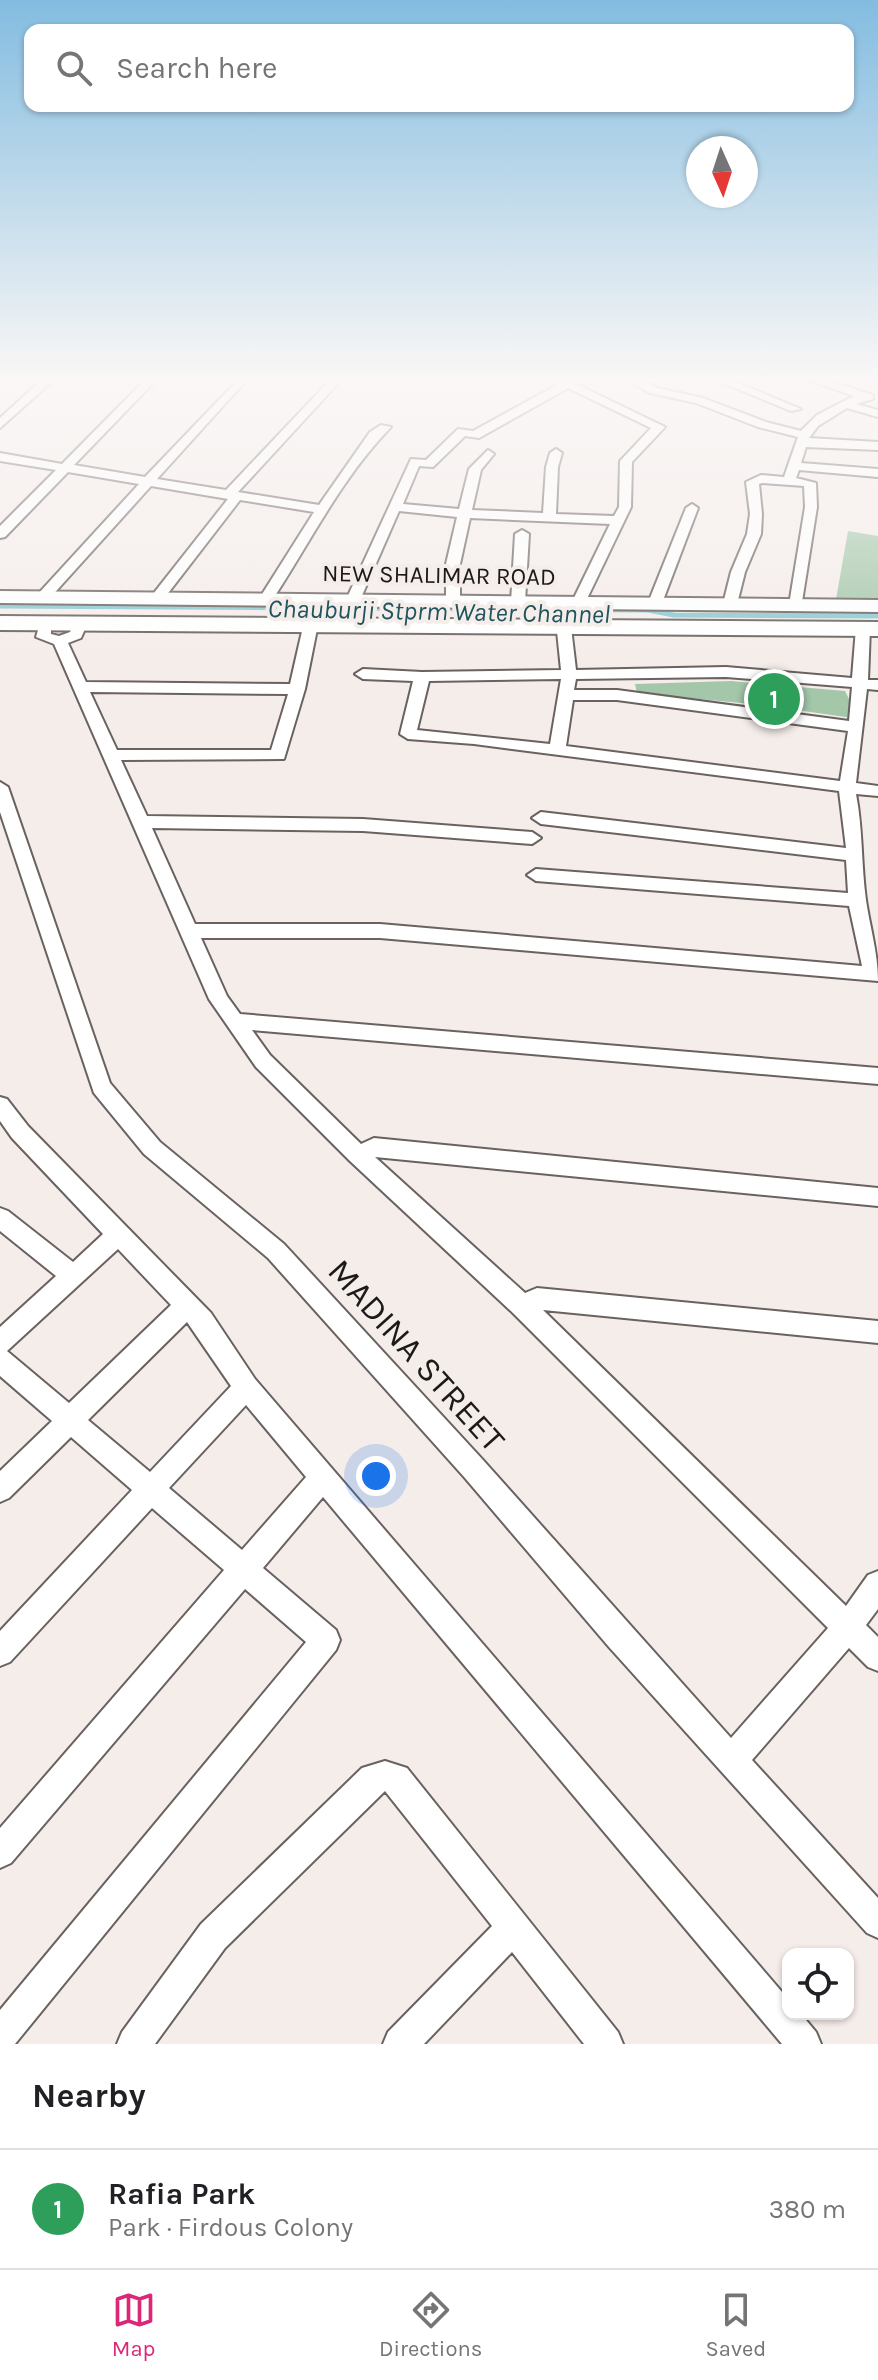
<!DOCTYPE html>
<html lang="en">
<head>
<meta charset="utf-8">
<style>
	body { margin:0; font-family:Karla,sans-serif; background:#f2f2f2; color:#202124 }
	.controls { position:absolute; right:24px; bottom:24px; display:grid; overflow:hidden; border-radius:16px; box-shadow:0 2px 6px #0004 }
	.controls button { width:72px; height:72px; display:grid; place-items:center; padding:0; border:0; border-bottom:2px solid #e0e0e0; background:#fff; color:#202124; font:40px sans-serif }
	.compass { position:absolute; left:686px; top:136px; width:72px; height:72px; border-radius:50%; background:#fff; box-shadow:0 2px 6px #0004; rotate:177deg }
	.you { position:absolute; left:376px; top:1476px; width:28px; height:28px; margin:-20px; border:6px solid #fff; border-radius:50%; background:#1a73e8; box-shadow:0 0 0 12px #1a73e833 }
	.badge { display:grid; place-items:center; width:52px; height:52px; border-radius:50%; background:#db2777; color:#fff; font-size:26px; font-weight:700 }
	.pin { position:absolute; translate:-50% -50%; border:4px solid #fff; box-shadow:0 2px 8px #0006 }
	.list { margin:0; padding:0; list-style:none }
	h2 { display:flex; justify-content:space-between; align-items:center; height:104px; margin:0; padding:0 32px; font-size:34px }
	h2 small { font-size:26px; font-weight:400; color:#757577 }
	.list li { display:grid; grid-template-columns:52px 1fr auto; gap:24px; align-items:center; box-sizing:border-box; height:120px; padding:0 32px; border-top:2px solid #e0e0e0 }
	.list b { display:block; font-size:30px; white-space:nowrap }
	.list p { margin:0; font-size:26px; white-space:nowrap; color:#757577 }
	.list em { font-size:26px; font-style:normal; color:#757577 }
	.icon { flex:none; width:44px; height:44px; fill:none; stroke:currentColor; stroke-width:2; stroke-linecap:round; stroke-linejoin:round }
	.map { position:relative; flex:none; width:878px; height:2044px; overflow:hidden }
	.search { position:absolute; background:#fff; box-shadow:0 2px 6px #0004; left:24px; right:24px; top:24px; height:88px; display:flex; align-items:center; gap:20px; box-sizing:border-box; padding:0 28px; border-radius:16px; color:#757577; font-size:30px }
	.sheet { height:224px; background:#fff }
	nav { display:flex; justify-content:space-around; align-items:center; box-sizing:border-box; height:112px; border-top:2px solid #e0e0e0; background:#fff; font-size:22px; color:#757577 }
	nav a { display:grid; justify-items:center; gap:4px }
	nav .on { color:#db2777 }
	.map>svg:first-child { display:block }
</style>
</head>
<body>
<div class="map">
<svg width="878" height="2044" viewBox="0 0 878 2044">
	<rect width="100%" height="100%" fill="#f5edea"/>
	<path fill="#a4c7aa" d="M 848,531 L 878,536 L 878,606 L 835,605 Z
		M 731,681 L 845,691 L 859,719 L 762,705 L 637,693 L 635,684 Z"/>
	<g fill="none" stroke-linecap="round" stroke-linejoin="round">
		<path stroke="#8bc9d3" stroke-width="5" d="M 0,606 L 648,610 L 674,615 L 878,616"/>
		<defs>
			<path id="street" d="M 44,378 L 56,378 L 0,428 L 0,418 Z
				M 147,378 L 158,378 L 74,465 L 145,477 L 239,379 L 245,382 L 243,384 L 157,479 L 226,490 L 332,378 L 343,378 L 238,492 L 319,505 L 370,432 L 381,425 L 391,427 C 341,478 310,543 271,602 L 266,603 L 259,599 L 314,512 L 240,500 L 162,601 L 157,602 L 150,598 L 228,499 L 151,486 L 48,600 L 38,600 L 38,594 L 139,484 L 68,472 L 5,537 L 0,538 L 0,526 L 56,470 L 0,461 L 0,453 L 62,464 Z
				M 552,378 L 564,378 L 665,427 L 632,462 L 631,507 L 584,605 L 579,606 L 572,602 L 610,524 L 470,518 L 460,564 L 460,601 L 453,605 L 446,601 L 446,564 L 457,517 L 399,511 L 360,600 L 353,604 L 348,603 L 346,600 L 411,459 L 426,460 L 458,429 L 473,431 L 559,384 ZM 568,388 L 651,428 L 620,461 L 619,507 L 614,516 L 556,514 L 558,467 L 562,453 L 556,449 L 550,453 L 546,467 L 543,513 L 472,510 L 481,470 L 494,454 L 488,450 L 469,469 L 459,509 L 403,504 L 419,466 L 433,467 L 465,436 L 479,438 Z
				M 624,378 L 638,378 L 657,388 L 703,398 L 766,422 L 801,431 L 817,415 L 854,396 L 803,378 L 820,378 L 873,395 L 873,399 L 856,404 L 878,410 L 878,417 L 847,408 L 818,426 L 809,438 L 878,442 L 878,450 L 806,447 L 801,463 L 878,469 L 878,477 L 799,470 L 796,478 L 816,483 L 817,507 L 801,608 L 796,609 L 789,605 L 805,507 L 804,486 L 762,483 L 759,484 L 762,514 L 761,534 L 745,572 L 737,604 L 730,608 L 723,604 L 731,572 L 747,534 L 750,514 L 746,482 L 761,475 L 784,477 L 798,437 L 758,427 L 696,403 L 650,393 Z
				M 711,378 L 726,378 L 801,409 L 791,411 Z
				M 692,504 L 698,508 L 662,603 L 655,607 L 650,606 L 648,603 L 686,508 Z
				M 522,530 L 529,534 L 525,602 L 518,606 L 511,602 L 515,534 Z
				M 301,595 L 308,599 L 306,621 L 311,620 L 318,624 L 305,689 L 284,759 L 121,760 L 147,816 L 363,819 L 532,832 L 541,838 L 532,844 L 363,831 L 152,828 L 195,924 L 380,924 L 862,966 L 849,906 L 536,881 L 527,875 L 536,869 L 848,893 L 846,860 L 541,824 L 532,818 L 541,812 L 846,848 L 839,791 L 474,744 L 408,739 L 400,734 L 413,681 L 363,679 L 355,674 L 363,669 L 422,672 L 561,670 L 554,602 L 561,598 L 568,602 L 576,670 L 726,667 L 852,678 L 856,628 L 863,624 L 870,628 L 868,680 L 878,680 L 878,690 L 867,689 L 856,783 L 878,786 L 878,796 L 856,794 C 863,829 861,865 866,900 C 870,928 878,952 878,981 L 380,938 L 201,938 L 227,996 L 240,1014 L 878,1068 L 878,1084 L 252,1030 L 270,1055 L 361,1144 L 374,1138 L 878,1188 L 878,1206 L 375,1157 L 525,1293 L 537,1288 L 878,1321 L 878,1343 L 543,1310 L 846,1606 L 868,1575 L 878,1571 L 878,1609 L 866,1625 L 878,1637 L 878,1671 L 868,1667 L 849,1648 L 752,1760 L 878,1898 L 878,1938 L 867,1933 L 609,1647 L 465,1478 L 268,1258 L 144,1154 L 94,1093 L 0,812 L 0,782 L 8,787 L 110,1083 L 160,1142 L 284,1244 L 483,1460 L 731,1738 L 828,1628 L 513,1313 L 350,1161 L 256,1067 L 209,999 L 54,644 L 36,637 L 41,620 L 51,620 L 51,634 L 59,636 L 70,632 L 76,619 L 86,619 L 88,622 L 81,638 L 68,643 L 86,682 L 290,684 L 303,627 L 293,627 L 291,624 L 294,599 ZM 726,677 L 852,687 L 849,721 L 617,690 L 574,690 L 576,679 ZM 561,679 L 550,744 L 417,730 L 429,681 ZM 90,692 L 288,694 L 271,750 L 117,750 ZM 573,700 L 617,700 L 848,731 L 840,781 L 566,746 Z
				M 0,1097 L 7,1099 L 28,1126 L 211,1313 L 255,1379 L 788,1999 L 788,2014 L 801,2014 L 816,2032 L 821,2044 L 782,2044 L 323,1497 L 263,1568 L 336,1630 L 340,1640 L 336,1650 L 15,2044 L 0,2044 L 0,2010 L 306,1642 L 245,1589 L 11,1863 L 0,1868 L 0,1828 L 224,1570 L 152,1508 L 10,1662 L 0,1666 L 0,1631 L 132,1490 L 71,1437 L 9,1498 L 0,1502 L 0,1471 L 52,1421 L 0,1376 L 0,1327 L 56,1276 L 0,1231 L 0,1208 L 8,1211 L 73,1262 L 103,1234 L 12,1138 L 0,1121 ZM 118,1249 L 171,1305 L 69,1403 L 7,1351 ZM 187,1322 L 231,1386 L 150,1472 L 88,1420 ZM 246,1405 L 306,1477 L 242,1550 L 169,1488 Z
				M 385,1761 L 407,1768 L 618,2032 L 623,2044 L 584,2044 L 512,1952 L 424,2044 L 383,2044 L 388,2032 L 492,1926 L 385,1791 L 225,1948 L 155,2044 L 117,2044 L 122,2032 L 201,1924 L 362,1768 Z"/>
			<path id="secondary" d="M 0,591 L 878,600 L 878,612 L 0,603 Z
				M 0,616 L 878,622 L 878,636 L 0,630 Z"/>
		</defs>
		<use href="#street" stroke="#69625f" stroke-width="4"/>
		<use href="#secondary" stroke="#69625f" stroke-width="4"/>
		<use href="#street" fill="#fff" fill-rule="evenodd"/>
		<use href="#secondary" fill="#fff" fill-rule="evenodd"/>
	</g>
	<linearGradient id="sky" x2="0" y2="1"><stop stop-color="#83bce0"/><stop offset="0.57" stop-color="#faf7f6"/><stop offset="1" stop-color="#faf7f6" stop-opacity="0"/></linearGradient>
	<rect width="878" height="664" fill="url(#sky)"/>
	<g text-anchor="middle" stroke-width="8" stroke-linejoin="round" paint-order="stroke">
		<g font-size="24" fill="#1c1a18" stroke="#f5edea">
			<text transform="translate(439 575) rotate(1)" y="8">NEW SHALIMAR ROAD</text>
		</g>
		<g font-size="26" font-style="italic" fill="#20555d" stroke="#f5edea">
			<text transform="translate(439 611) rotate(1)" y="9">Chauburji Stprm Water Channel</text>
		</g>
		<g font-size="34" fill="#1c1a18" stroke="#f5edea">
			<text transform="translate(417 1355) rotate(48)" y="12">MADINA STREET</text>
		</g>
	</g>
</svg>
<div class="controls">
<button><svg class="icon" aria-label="locate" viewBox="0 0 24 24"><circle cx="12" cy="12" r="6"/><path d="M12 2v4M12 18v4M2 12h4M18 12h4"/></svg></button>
</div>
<svg class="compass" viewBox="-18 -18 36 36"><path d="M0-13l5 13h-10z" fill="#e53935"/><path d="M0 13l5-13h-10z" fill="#757577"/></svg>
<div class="you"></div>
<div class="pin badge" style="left:774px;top:699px;background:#2e9e5b">1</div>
<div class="search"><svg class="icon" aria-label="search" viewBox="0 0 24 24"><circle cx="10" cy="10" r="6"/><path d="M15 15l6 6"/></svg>Search here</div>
</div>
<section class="sheet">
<h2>Nearby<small></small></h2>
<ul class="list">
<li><span class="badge" style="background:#2e9e5b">1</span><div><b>Rafia Park</b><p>Park · Firdous Colony</p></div><em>380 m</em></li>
</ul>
</section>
<nav>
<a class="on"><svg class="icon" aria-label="map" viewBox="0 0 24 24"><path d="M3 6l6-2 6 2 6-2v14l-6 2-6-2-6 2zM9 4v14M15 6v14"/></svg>Map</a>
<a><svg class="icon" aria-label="directions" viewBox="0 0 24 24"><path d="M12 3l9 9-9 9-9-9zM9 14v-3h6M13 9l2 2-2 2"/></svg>Directions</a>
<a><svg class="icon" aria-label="saved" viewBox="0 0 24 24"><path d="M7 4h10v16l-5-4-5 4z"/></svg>Saved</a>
</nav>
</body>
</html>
